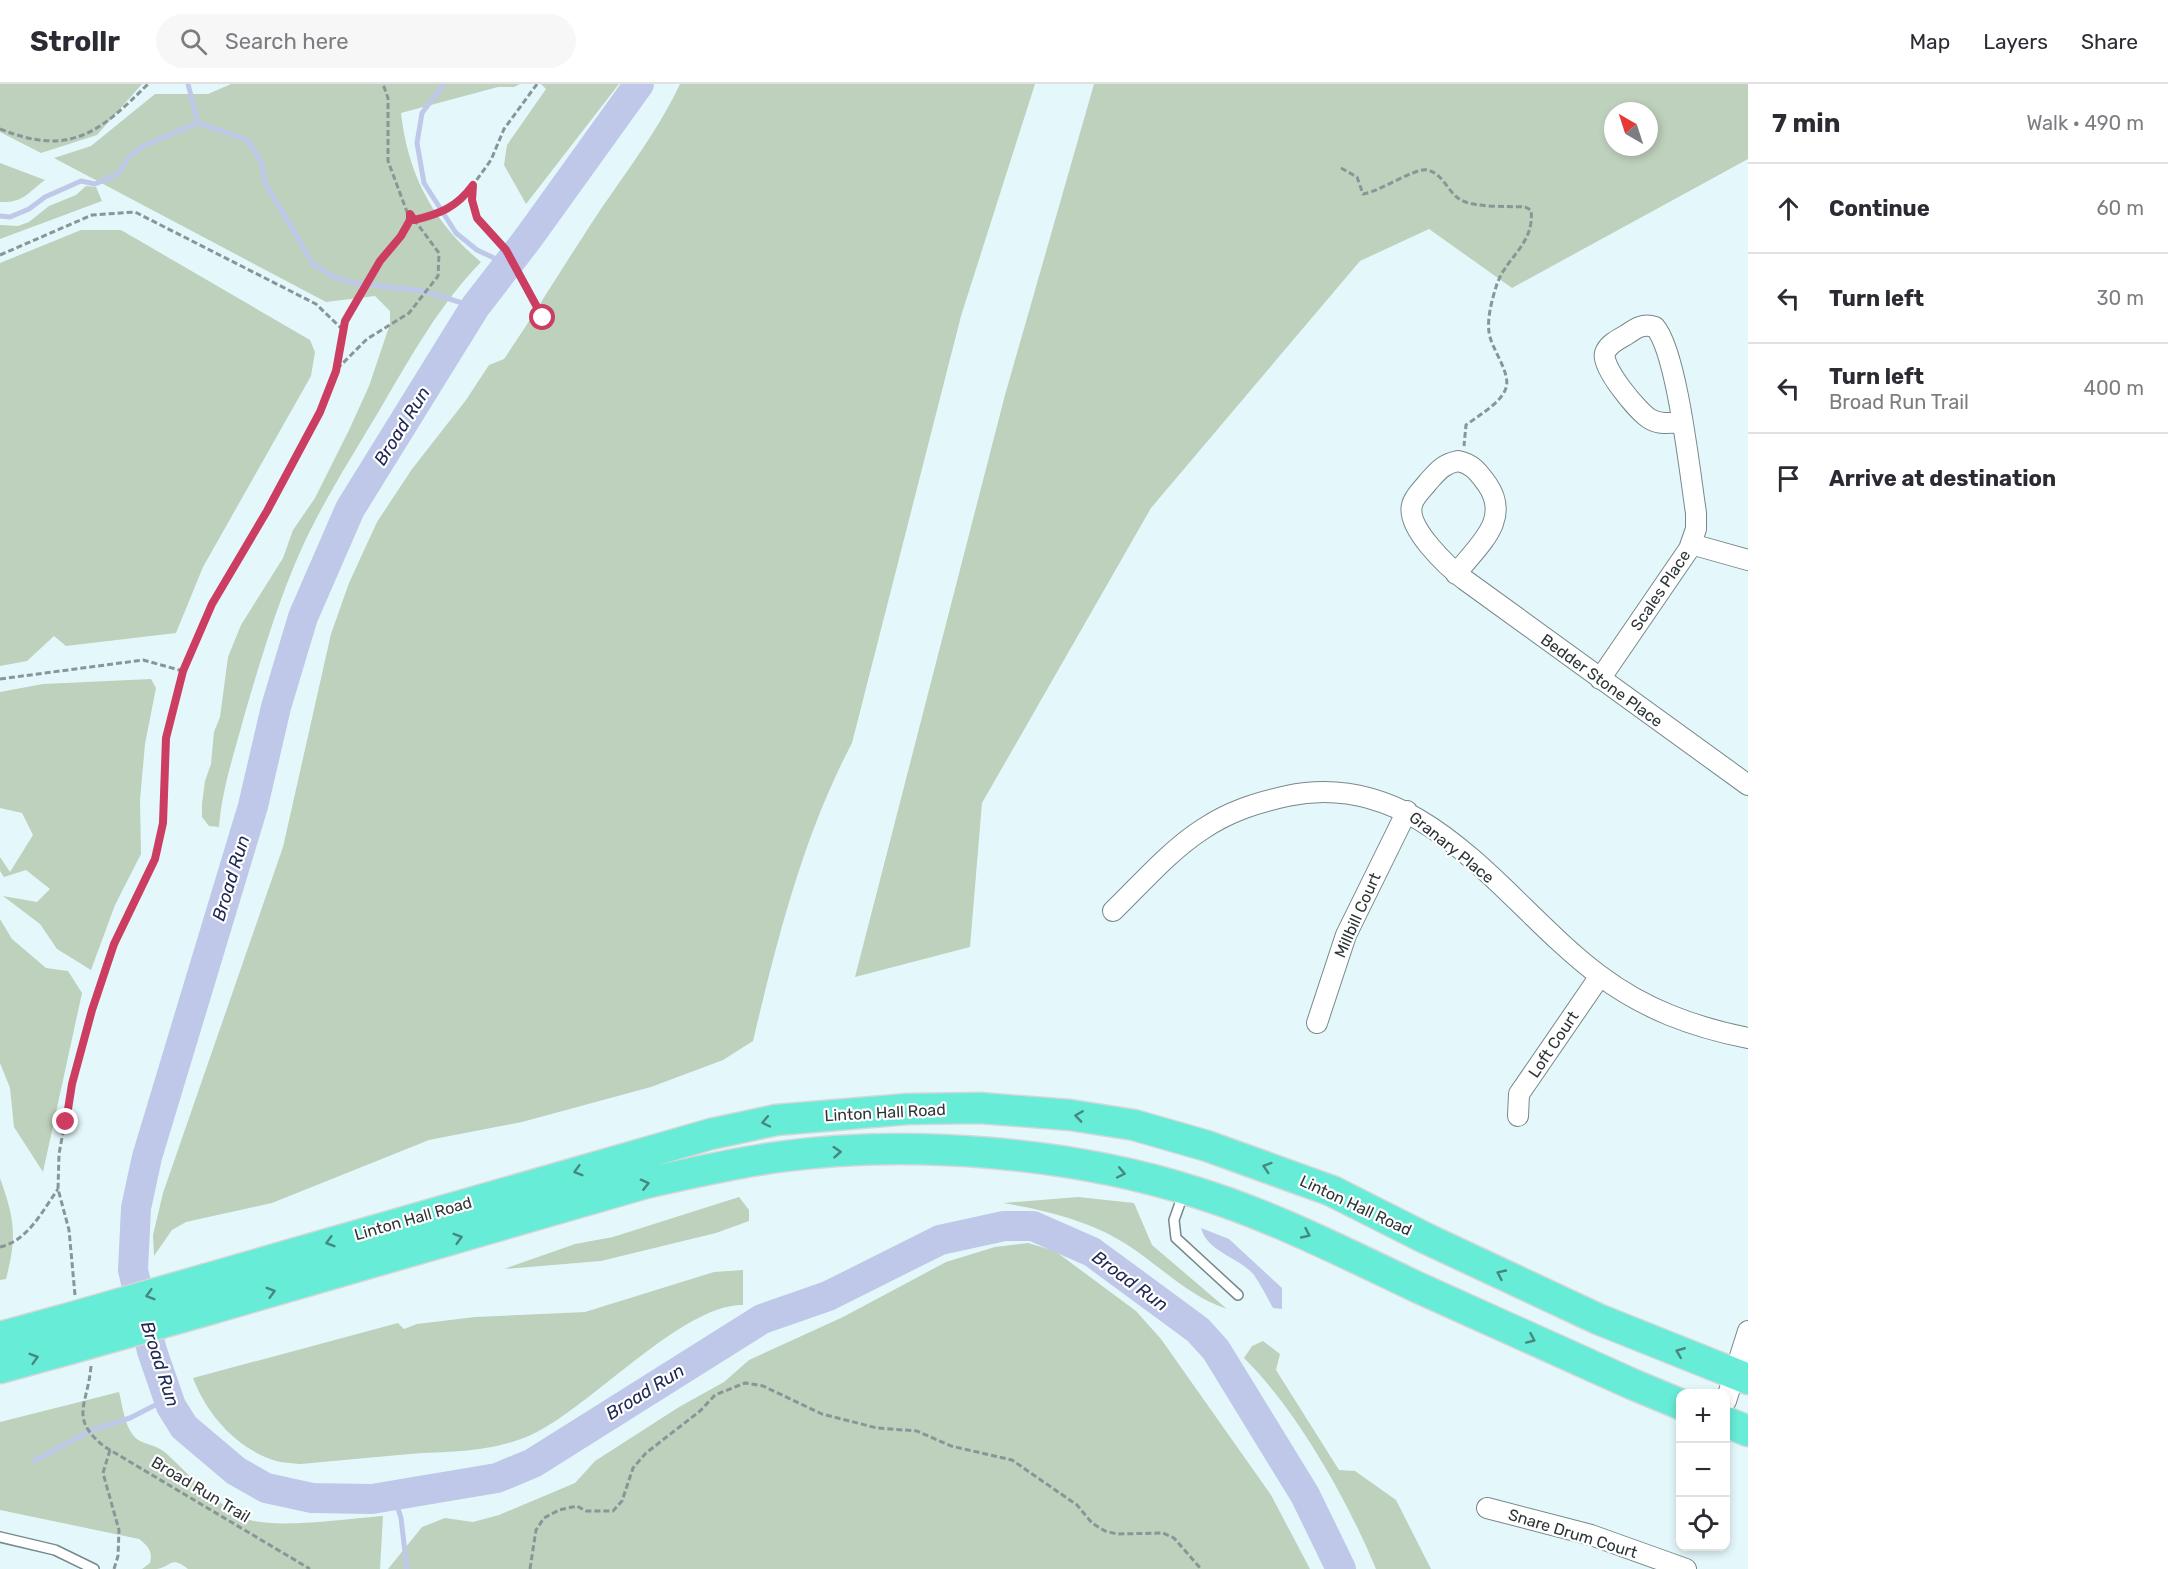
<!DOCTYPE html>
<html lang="en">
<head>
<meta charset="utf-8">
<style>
	body { margin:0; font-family:Rubik,sans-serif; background:#f7f7f7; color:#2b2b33 }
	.controls { position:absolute; right:18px; bottom:18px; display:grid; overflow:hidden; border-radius:12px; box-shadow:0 3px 9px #0003 }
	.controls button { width:54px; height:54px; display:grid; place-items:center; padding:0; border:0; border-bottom:2px solid #e1e1e2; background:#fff; color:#2b2b33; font:30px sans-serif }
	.compass { position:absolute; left:1604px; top:18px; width:54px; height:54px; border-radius:50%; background:#fff; box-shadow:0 3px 9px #0003; rotate:321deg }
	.stop { position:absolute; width:18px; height:18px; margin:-14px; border:4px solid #cc3d62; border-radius:50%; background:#fff }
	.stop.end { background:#cc3d62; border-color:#fff; box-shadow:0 2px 6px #0008 }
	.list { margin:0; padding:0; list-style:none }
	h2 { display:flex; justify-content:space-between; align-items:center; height:78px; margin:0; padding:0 24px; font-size:26px }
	h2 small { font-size:20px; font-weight:400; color:#7c7c81 }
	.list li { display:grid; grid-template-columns:39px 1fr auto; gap:18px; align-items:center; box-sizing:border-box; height:90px; padding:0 24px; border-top:2px solid #e1e1e2 }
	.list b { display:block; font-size:22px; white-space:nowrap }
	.list p { margin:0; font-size:20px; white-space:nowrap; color:#7c7c81 }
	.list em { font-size:20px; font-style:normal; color:#7c7c81 }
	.icon { flex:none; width:33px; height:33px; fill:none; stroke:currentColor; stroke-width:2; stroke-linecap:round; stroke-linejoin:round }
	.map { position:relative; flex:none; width:1748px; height:1485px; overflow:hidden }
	header { display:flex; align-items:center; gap:36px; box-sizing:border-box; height:84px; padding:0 30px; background:#fff; border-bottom:2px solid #e1e1e2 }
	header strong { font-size:28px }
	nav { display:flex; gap:33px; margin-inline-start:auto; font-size:21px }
	.search { width:420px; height:54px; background:#f7f7f7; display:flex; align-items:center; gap:15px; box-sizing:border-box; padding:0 21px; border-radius:33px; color:#7c7c81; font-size:22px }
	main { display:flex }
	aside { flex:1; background:#fff }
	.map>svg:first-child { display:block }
</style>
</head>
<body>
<header>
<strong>Strollr</strong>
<div class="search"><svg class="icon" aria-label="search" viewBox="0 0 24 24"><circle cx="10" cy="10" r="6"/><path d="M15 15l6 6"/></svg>Search here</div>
<nav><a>Map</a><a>Layers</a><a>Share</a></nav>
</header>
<main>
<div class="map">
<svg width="1748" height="1485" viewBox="0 0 1748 1485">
	<rect width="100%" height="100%" fill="#e4f8fb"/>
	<path fill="#bed1bc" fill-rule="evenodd" d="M 0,0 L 142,0 L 97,51 L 41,69 L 0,48 Z
		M 231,0 L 520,0 L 514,3 L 498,3 L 401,29 C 408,91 433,138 481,178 C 440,220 412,271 383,320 C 355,368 324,415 301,466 C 278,517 261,575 245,629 C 235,667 222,704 219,743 L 209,742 L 202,733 L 202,720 L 205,697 L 211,680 L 214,648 L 220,633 L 228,573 L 241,541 L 283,474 L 293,446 L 315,414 L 350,344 L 369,302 L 390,240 L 390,227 L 375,212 L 326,218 L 54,74 L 91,62 L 155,10 L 208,10 Z
		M 541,0 L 619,0 L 526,120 L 504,81 L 507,61 L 546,5 Z
		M 680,0 L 1035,0 L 961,232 L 852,659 C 803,752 777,856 753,957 L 723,976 L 651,1003 L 522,1038 L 429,1056 L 272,1119 L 186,1138 L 172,1146 L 154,1172 L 153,1151 L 163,1109 L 283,763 L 331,550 L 349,499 L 377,438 L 412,385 L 466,316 L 489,281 L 504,275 C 532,234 557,192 584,151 C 616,100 654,55 680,0 Z
		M 1094,0 L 1748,0 L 1748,75 L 1512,204 L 1429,145 L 1360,177 L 1151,424 L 982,719 L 970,863 L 855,893 L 1005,311 ZM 1613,27 L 1649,27 L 1649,63 L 1613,63 Z
		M 0,79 L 45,96 C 27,109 24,119 0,118 Z
		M 86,102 L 96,103 L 102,117 L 0,155 L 0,141 L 18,142 L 29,138 L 49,122 L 76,111 Z
		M 81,146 L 121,146 L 310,256 L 315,268 L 311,292 L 203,483 L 176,549 L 66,562 L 54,552 L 27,577 L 0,582 L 0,179 Z
		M 151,595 L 156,604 L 145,660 L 140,716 L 141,770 L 115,821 L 91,886 L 57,865 L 40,840 L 3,812 L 37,818 L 50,805 L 26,786 L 4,793 L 0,787 L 0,773 L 10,788 L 33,751 L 22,729 L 0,724 L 0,608 L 43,600 Z
		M 0,835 L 12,855 L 46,884 L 68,887 L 82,909 L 43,1088 L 14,1043 L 10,1004 L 0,979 Z
		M 0,1094 C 15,1136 17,1152 6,1195 L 0,1196 Z
		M 739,1113 L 749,1126 L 749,1137 L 716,1149 L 601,1177 L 504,1185 L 575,1160 L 613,1153 Z
		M 1078,1113 L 1134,1119 L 1152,1161 L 1227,1225 C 1188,1212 1159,1181 1126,1160 C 1090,1137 1044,1126 1003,1119 Z
		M 1028,1159 L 1055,1167 L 1136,1227 L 1161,1255 L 1271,1411 L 1310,1485 L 388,1485 L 422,1443 L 445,1434 L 473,1438 L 499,1431 L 575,1399 L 595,1377 L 679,1323 L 724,1298 L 749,1276 L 843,1233 L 946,1178 L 995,1163 Z
		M 743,1186 L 743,1221 C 682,1220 590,1324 531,1351 C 489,1369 454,1367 410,1370 C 373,1373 337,1377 301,1380 C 292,1379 281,1379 273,1376 C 235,1363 206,1329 193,1294 L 398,1239 L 404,1245 L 417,1240 L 475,1233 L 585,1228 L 714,1188 Z
		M 1263,1257 L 1280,1270 L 1276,1286 L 1339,1386 L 1355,1387 L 1396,1416 L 1431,1485 L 1376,1485 C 1348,1417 1297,1326 1244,1274 L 1252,1262 Z
		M 119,1308 C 123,1323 125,1349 140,1357 C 151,1362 159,1362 168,1371 C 190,1392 215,1418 242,1433 C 267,1447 352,1434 383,1432 L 380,1485 L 188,1485 C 170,1471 172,1483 157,1485 C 153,1485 147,1485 142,1485 L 150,1479 C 153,1467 148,1462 139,1455 L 0,1426 L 0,1338 Z"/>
	<path fill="#bfc8e9" d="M 1201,1144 L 1229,1155 L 1282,1204 L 1282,1225 L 1273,1224 C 1267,1213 1261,1201 1254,1191 C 1239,1173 1207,1168 1201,1144 Z"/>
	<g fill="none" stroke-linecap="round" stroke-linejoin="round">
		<path stroke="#bfc8e9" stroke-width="5" d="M 188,0 L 198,39
			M 444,0 L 422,29 L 417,59 L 424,99 L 456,149 L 477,166 L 509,181
			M 0,132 L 10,133 L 29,125 L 45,113 L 81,97 L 95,100 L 118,90 L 129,73 L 143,62 L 198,39 L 248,56 L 262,80 L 265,99 L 313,180 L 332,192 L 352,199 L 424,207 L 475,223
			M 34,1377 L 92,1346 L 130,1334 L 169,1314
			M 394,1412 L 401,1434 L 407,1485"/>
		<path stroke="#bfc8e9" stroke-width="30" d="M 639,0 L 529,153 L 475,223 L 350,425 L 303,533 L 276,623 L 253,722 L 147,1073 L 136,1124 L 133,1186 L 152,1267 L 171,1322 L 184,1343 L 236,1387 L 266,1404 L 312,1414 L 372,1415 L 497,1394 L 533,1379 L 762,1235 L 828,1212 L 940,1156 L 1004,1142 L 1033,1142 L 1092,1168 L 1198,1246 L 1216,1266 L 1305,1411 L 1341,1485"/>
		<defs>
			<path id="lane" d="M 1184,1108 L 1174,1136 L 1176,1154 L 1238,1211
				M 0,1453 L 55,1466 L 94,1485"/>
			<path id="street" d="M 1691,460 L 1748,476
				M 1456,490 C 1478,461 1512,436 1487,400 C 1478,388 1473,380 1458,377 C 1443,380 1438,387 1428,398 C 1423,405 1414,412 1412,421 C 1406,444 1448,483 1465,496 L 1748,701
				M 1600,595 L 1689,465 L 1696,445 L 1696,429 C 1690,390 1677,268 1655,243 C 1643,239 1636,244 1626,251 C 1619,255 1608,260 1605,269 C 1600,282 1638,328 1650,335 C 1660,341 1671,339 1682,338
				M 1113,827 C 1142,799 1169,767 1203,745 C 1230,727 1256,719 1287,712 C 1425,683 1503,819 1599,891 C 1644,925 1693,943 1748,954
				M 1317,939 L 1346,851 L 1407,727
				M 1518,1032 L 1519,1010 L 1600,892
				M 1726,1317 L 1748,1247
				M 1487,1424 L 1591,1451 L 1686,1485"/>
			<path id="primary" d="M 206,1195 L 711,1050 L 776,1036 L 908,1025 L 980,1024 L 1070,1031 L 1134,1041 L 1207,1062 L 1332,1107 L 1425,1154 L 1598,1235 L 1748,1295
				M 214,1224 L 646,1099 C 690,1089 734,1079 778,1073 C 908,1055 1070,1068 1195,1108 C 1273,1132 1345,1169 1419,1204 C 1490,1236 1561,1268 1632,1300 L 1680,1320
				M 0,1253 L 59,1237
				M 0,1284 L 69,1265
				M 1726,1338 L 1748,1347"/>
		</defs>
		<use href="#lane" stroke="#77888b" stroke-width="12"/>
		<use href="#street" stroke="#77888b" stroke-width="22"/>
		<use href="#primary" stroke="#d5d7d7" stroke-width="33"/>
		<path stroke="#889698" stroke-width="3" stroke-dasharray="6 3" stroke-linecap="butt" d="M 537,0 L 504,45 L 491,76 L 473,101 L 472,116 L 477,134 L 506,166 L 537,221 L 543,234 L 543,247
			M 0,45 C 70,73 99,49 148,0
			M 1341,84 L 1357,93 L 1363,110 C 1381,107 1416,83 1427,86 C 1443,89 1448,109 1461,116 C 1475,124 1509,122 1525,123 L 1531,126 C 1535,161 1505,173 1496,203 C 1492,216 1487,234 1489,248 C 1491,265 1511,288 1506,304 C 1501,319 1478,332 1466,341 L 1464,362
			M 415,136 C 438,131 457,122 472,103
			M 0,171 L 92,131 L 135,128 L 316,220 L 342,245
			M 337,285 L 367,255 L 409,229 L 438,192 L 439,169 L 410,130
			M 0,595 L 143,576 L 183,587
			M 0,1163 C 28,1157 43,1126 58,1105
			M 75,1211 L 69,1146 L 58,1105 L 59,1070 L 72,1000 L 92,926 L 114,859 L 155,775 L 163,739 L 166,654 L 183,587 L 212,520 L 267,427 L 320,328 L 336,287 L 345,237 L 380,177 L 410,136 L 388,77 L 388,14 L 383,0
			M 91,1282 C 88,1321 68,1334 105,1363 L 310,1485
			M 110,1366 L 103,1389 L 119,1446 L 118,1472 L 114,1485
			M 530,1485 L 536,1446 L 544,1434 L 559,1426 L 577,1422 L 586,1427 L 613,1427 L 622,1417 L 633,1384 L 646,1369 L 700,1327 L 715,1311 L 745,1299 L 763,1302 L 822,1330 L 877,1344 L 917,1347 L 951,1362 L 1012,1376 L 1077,1421 L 1092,1439 L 1105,1447 L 1117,1450 L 1163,1449 L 1174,1454 L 1201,1485"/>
		<use href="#lane" stroke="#fff" stroke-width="9"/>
		<use href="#street" stroke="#fff" stroke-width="20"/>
		<use href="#primary" stroke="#66ecd7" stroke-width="30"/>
		<defs>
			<path id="primary-bridge" d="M 59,1237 L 206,1195
				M 69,1265 L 214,1224"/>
		</defs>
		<use href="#primary-bridge" stroke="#d5d7d7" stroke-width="33" stroke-linecap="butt"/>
		<use href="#primary-bridge" stroke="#66ecd7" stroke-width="30"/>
	</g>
	<defs><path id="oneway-chevron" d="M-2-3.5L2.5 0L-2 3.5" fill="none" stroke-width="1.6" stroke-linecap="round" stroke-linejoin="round" transform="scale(1.5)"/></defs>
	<g stroke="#47877f">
		<use href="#oneway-chevron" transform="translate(1079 1032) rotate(-172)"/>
		<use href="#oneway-chevron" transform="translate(766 1038) rotate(168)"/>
		<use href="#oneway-chevron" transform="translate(837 1068) rotate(-4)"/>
		<use href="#oneway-chevron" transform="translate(1267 1083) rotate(-162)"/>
		<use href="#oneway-chevron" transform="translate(578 1087) rotate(164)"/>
		<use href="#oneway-chevron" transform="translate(1121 1089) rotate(12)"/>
		<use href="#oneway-chevron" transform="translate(645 1100) rotate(-14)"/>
		<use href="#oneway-chevron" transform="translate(1306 1150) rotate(25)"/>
		<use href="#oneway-chevron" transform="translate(458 1154) rotate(-16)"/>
		<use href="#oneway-chevron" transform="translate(330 1158) rotate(164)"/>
		<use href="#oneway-chevron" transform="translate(1501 1190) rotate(-155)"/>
		<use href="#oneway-chevron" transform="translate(271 1208) rotate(-16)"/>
		<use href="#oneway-chevron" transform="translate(150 1211) rotate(164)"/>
		<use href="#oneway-chevron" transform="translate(1531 1255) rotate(24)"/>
		<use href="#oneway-chevron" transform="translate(1680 1268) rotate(-158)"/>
		<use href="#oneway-chevron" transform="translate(34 1274) rotate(-16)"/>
	</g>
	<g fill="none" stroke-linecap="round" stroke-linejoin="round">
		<path stroke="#cc3d62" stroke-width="8" d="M 66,1038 L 72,1000 L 92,926 L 114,860 L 155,775 L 163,739 L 166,654 L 183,587 L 212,520 L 267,427 L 320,328 L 336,287 L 345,237 L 380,177 L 401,152 L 410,136 L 410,130 L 414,136 C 440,130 457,123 473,101 L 472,116 L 477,134 L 506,166 L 543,234"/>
	</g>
	<g text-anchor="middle" stroke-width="4.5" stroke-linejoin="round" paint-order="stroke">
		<g font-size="16" fill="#2e3537" stroke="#fff">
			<text transform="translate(1660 506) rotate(-56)" y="6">Scales Place</text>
			<text transform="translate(1602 596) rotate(36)" y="6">Bedder Stone Place</text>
			<text transform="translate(1452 763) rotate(39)" y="6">Granary Place</text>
			<text transform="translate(1357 831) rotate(-66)" y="6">Millbill Court</text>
			<text transform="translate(1553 960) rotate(-56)" y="6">Loft Court</text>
			<text transform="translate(885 1028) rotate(-3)" y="6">Linton Hall Road</text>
			<text transform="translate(1356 1121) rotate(25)" y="6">Linton Hall Road</text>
			<text transform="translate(413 1134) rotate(-16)" y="6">Linton Hall Road</text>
			<text transform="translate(201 1405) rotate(31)" y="6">Broad Run Trail</text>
			<text transform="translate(1573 1449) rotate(17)" y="6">Snare Drum Court</text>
		</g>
		<g font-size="18" font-style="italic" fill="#212954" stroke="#fff">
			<text transform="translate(402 342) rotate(-58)" y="6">Broad Run</text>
			<text transform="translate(231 794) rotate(-73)" y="6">Broad Run</text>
			<text transform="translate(1130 1197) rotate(36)" y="6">Broad Run</text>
			<text transform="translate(160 1280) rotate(72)" y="6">Broad Run</text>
			<text transform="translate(645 1308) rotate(-32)" y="6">Broad Run</text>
		</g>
	</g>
</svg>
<div class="controls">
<button>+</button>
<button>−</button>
<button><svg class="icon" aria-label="locate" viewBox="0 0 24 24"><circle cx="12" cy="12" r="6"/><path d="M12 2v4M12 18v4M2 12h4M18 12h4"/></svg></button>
</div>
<svg class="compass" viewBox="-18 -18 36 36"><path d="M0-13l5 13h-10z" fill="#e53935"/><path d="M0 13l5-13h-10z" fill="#7c7c81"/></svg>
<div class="stop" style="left:543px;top:234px"></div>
<div class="stop end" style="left:66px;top:1038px"></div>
</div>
<aside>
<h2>7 min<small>Walk · 490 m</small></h2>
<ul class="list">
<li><svg class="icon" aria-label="ahead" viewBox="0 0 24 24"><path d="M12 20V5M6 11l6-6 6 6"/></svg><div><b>Continue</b></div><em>60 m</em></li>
<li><svg class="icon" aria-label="left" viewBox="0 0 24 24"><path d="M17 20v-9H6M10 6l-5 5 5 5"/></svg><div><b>Turn left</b></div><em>30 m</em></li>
<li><svg class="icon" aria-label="left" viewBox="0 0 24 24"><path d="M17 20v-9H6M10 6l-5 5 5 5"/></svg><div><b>Turn left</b><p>Broad Run Trail</p></div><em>400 m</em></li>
<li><svg class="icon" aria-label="arrive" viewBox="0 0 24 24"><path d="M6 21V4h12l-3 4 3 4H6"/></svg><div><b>Arrive at destination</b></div></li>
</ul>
</aside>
</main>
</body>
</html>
